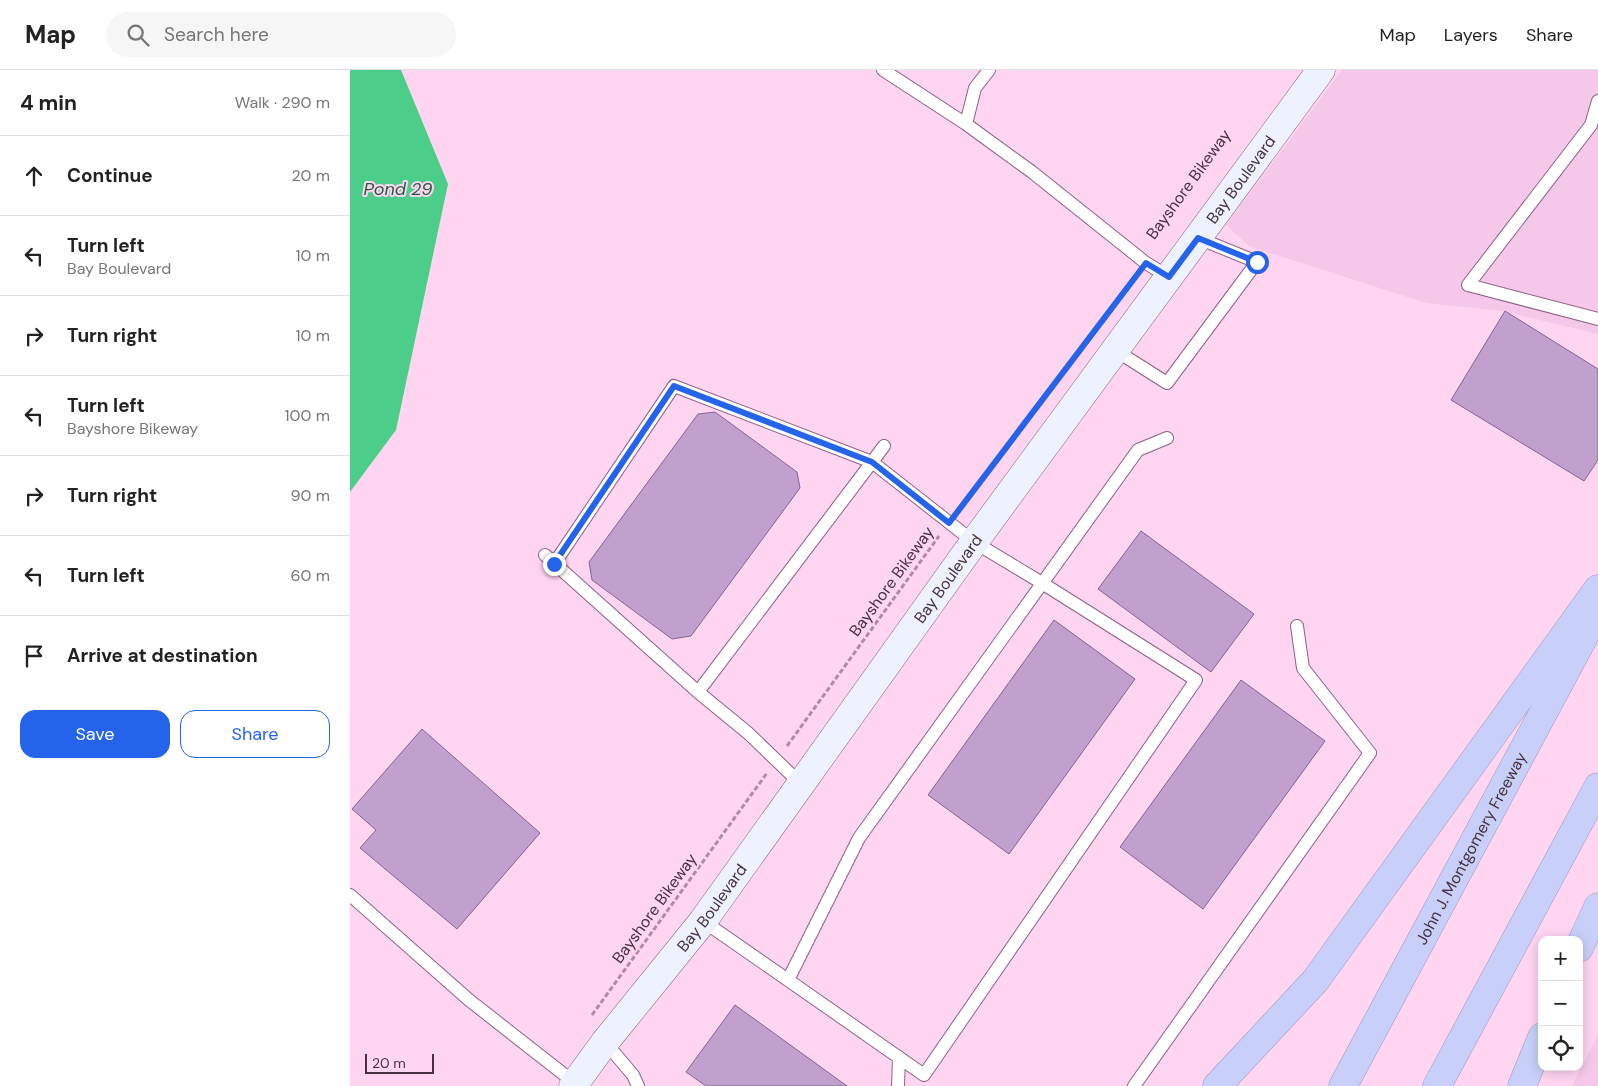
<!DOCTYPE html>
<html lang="en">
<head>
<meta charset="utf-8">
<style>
	body { margin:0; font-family:"DM Sans",sans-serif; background:#f6f6f6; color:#222 }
	.controls { position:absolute; right:15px; bottom:15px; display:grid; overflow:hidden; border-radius:10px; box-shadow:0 2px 12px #0003 }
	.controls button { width:45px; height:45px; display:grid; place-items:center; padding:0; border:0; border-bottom:1px solid #e0e0e0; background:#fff; color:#222; font:25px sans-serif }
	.scale { position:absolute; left:15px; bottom:12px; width:69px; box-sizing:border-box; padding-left:5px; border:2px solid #45313f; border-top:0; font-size:14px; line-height:18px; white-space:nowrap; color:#45313f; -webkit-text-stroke:4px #ffd5f2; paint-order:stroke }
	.stop { position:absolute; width:15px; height:15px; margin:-11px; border:4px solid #2563eb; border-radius:50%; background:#fff }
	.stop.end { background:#2563eb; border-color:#fff; box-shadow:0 1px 5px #0008 }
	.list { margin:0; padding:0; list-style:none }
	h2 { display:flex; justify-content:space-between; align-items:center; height:65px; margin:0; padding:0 20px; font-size:21px }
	h2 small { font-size:16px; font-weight:400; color:#767676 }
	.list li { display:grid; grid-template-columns:32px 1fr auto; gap:15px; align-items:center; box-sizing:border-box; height:80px; padding:0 20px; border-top:1px solid #e0e0e0 }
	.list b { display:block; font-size:19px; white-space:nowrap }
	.list p { margin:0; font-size:16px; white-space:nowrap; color:#767676 }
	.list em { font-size:16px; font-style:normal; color:#767676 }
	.actions { display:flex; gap:10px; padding:15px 20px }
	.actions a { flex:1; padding:11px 0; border:1px solid #2563eb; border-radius:15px; text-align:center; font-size:18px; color:#2563eb }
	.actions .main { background:#2563eb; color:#fff }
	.icon { flex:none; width:28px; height:28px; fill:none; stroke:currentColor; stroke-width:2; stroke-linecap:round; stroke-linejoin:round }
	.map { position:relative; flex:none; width:1248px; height:1016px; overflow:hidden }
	header { display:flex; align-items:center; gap:30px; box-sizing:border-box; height:70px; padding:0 25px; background:#fff; border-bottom:1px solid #e0e0e0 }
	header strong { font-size:24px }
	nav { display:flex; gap:28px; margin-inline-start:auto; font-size:18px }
	.search { width:350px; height:45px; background:#f6f6f6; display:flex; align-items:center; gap:12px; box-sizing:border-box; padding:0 18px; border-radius:28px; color:#767676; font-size:19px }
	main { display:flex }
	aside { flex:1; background:#fff }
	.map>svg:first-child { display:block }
</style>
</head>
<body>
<header>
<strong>Map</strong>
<div class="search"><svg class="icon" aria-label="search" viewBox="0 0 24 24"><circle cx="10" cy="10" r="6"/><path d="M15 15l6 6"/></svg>Search here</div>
<nav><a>Map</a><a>Layers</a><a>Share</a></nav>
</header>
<main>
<aside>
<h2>4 min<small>Walk · 290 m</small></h2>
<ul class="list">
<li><svg class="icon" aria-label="ahead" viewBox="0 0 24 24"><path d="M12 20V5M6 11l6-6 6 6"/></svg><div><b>Continue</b></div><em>20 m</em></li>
<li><svg class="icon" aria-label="left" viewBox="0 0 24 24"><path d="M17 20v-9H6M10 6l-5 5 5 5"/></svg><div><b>Turn left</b><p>Bay Boulevard</p></div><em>10 m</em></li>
<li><svg class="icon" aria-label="right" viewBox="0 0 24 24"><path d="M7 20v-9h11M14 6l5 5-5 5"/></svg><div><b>Turn right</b></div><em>10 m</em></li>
<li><svg class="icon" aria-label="left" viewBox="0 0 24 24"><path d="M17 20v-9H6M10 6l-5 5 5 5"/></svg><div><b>Turn left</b><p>Bayshore Bikeway</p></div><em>100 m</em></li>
<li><svg class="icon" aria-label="right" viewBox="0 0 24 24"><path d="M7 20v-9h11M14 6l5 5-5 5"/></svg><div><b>Turn right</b></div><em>90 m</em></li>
<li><svg class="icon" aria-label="left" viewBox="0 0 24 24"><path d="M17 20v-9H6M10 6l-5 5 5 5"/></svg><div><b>Turn left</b></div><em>60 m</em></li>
<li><svg class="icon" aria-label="arrive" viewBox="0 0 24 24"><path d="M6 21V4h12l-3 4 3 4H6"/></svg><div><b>Arrive at destination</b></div></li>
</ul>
<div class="actions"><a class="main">Save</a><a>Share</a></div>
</aside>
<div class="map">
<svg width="1248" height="1016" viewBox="0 0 1248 1016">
	<rect width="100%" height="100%" fill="#ffd5f2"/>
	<path fill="#f5c7e8" d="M 992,0 L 1248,0 L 1248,264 L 1152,241 L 1076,233 L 899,176 L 876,155 Z
		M 1248,964 L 1248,1016 L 1223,1016 L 1224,1012 Z"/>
	<path fill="#4cce8a" d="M 0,0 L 51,0 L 98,114 L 46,360 L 0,422 Z"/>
	<path fill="#c1a0cd" stroke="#84648f" d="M 1155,241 L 1248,299 L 1248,390 L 1234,411 L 1101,330 Z
		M 365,342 L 447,402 L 450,418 L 341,566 L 322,569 L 242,510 L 239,492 L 348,344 Z
		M 791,461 L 904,544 L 861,602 L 748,519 Z
		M 704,550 L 785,609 L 659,784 L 578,725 Z
		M 891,610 L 975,671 L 853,839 L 770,777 Z
		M 72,659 L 190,763 L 107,859 L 10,778 L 26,760 L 2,739 Z
		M 385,935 L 497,1016 L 356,1016 L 336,1002 Z"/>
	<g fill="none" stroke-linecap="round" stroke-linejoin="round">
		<defs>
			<path id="lane" d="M 533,0 L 616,54
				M 639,0 L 625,18 L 616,54 L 682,102 L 796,193 L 819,207
				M 1248,31 L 1241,55 L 1118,215 L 1248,249
				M 765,280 L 817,313 L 907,192 L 848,168
				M 195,485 L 348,622 L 398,663 L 451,714
				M 204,494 L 324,316 L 522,392 L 348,622
				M 0,825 L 119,930 L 225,1013
				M 353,851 L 438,910 L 509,768 L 788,380 L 817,368
				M 438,910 L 574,1005 L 846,610 L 692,513 L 624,472 L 522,392 L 534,376
				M 255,972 L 283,1005 L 288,1016
				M 548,1016 L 549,987
				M 784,1016 L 1020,683 L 953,598 L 947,556"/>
			<g id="secondary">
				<path id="s1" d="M 223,1016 L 255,972 L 353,851 L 624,472 L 971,0"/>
			</g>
			<g id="highway">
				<path d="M 1229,878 L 1248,837"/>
				<path d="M 867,1016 L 965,911 L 1248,519"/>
				<path id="s2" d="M 993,1016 L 1243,550"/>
				<path d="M 1087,1016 L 1248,717"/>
				<path d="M 1172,1016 L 1192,967"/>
			</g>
		</defs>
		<use href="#lane" stroke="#8e6182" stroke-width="14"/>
		<use href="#secondary" stroke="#8e6182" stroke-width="29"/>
		<use href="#highway" stroke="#9a98b9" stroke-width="29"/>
		<path stroke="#ae8da4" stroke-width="3" stroke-dasharray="5 2.5" stroke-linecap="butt" d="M 609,439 L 785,207
			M 437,676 L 589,466
			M 242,945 L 417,703"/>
		<use href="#lane" stroke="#fff" stroke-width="12"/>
		<use href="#secondary" stroke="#eef1fe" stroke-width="28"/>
		<use href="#highway" stroke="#c8d0fa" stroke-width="28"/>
	</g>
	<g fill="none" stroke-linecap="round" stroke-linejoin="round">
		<path stroke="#2563eb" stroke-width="6" d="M 204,494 L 324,316 L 522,392 L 599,453 L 796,193 L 819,207 L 848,168 L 907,192"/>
	</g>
	<g text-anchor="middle" stroke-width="4" stroke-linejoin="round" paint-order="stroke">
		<g font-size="16" fill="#45313f" stroke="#ffd5f2">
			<text dy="6" stroke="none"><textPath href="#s1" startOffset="1126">Bay Boulevard</textPath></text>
			<text transform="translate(838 114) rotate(-54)" y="6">Bayshore Bikeway</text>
			<text dy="6" stroke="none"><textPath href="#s1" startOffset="631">Bay Boulevard</textPath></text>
			<text transform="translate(541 511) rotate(-54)" y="6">Bayshore Bikeway</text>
			<text dy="6" stroke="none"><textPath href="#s2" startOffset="270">John J. Montgomery Freeway</textPath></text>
			<text transform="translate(304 838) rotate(-54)" y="6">Bayshore Bikeway</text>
			<text dy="6" stroke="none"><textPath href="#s1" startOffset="226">Bay Boulevard</textPath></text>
		</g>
		<g font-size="18" font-style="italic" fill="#27593d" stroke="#ffd5f2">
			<text x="48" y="125">Pond 29</text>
		</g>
	</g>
</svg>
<div class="controls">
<button>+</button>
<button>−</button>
<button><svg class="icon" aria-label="locate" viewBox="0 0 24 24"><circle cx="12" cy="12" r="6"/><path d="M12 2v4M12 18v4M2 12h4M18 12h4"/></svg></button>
</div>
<div class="scale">20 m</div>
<div class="stop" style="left:907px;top:192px"></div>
<div class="stop end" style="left:204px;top:494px"></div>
</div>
</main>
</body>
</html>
